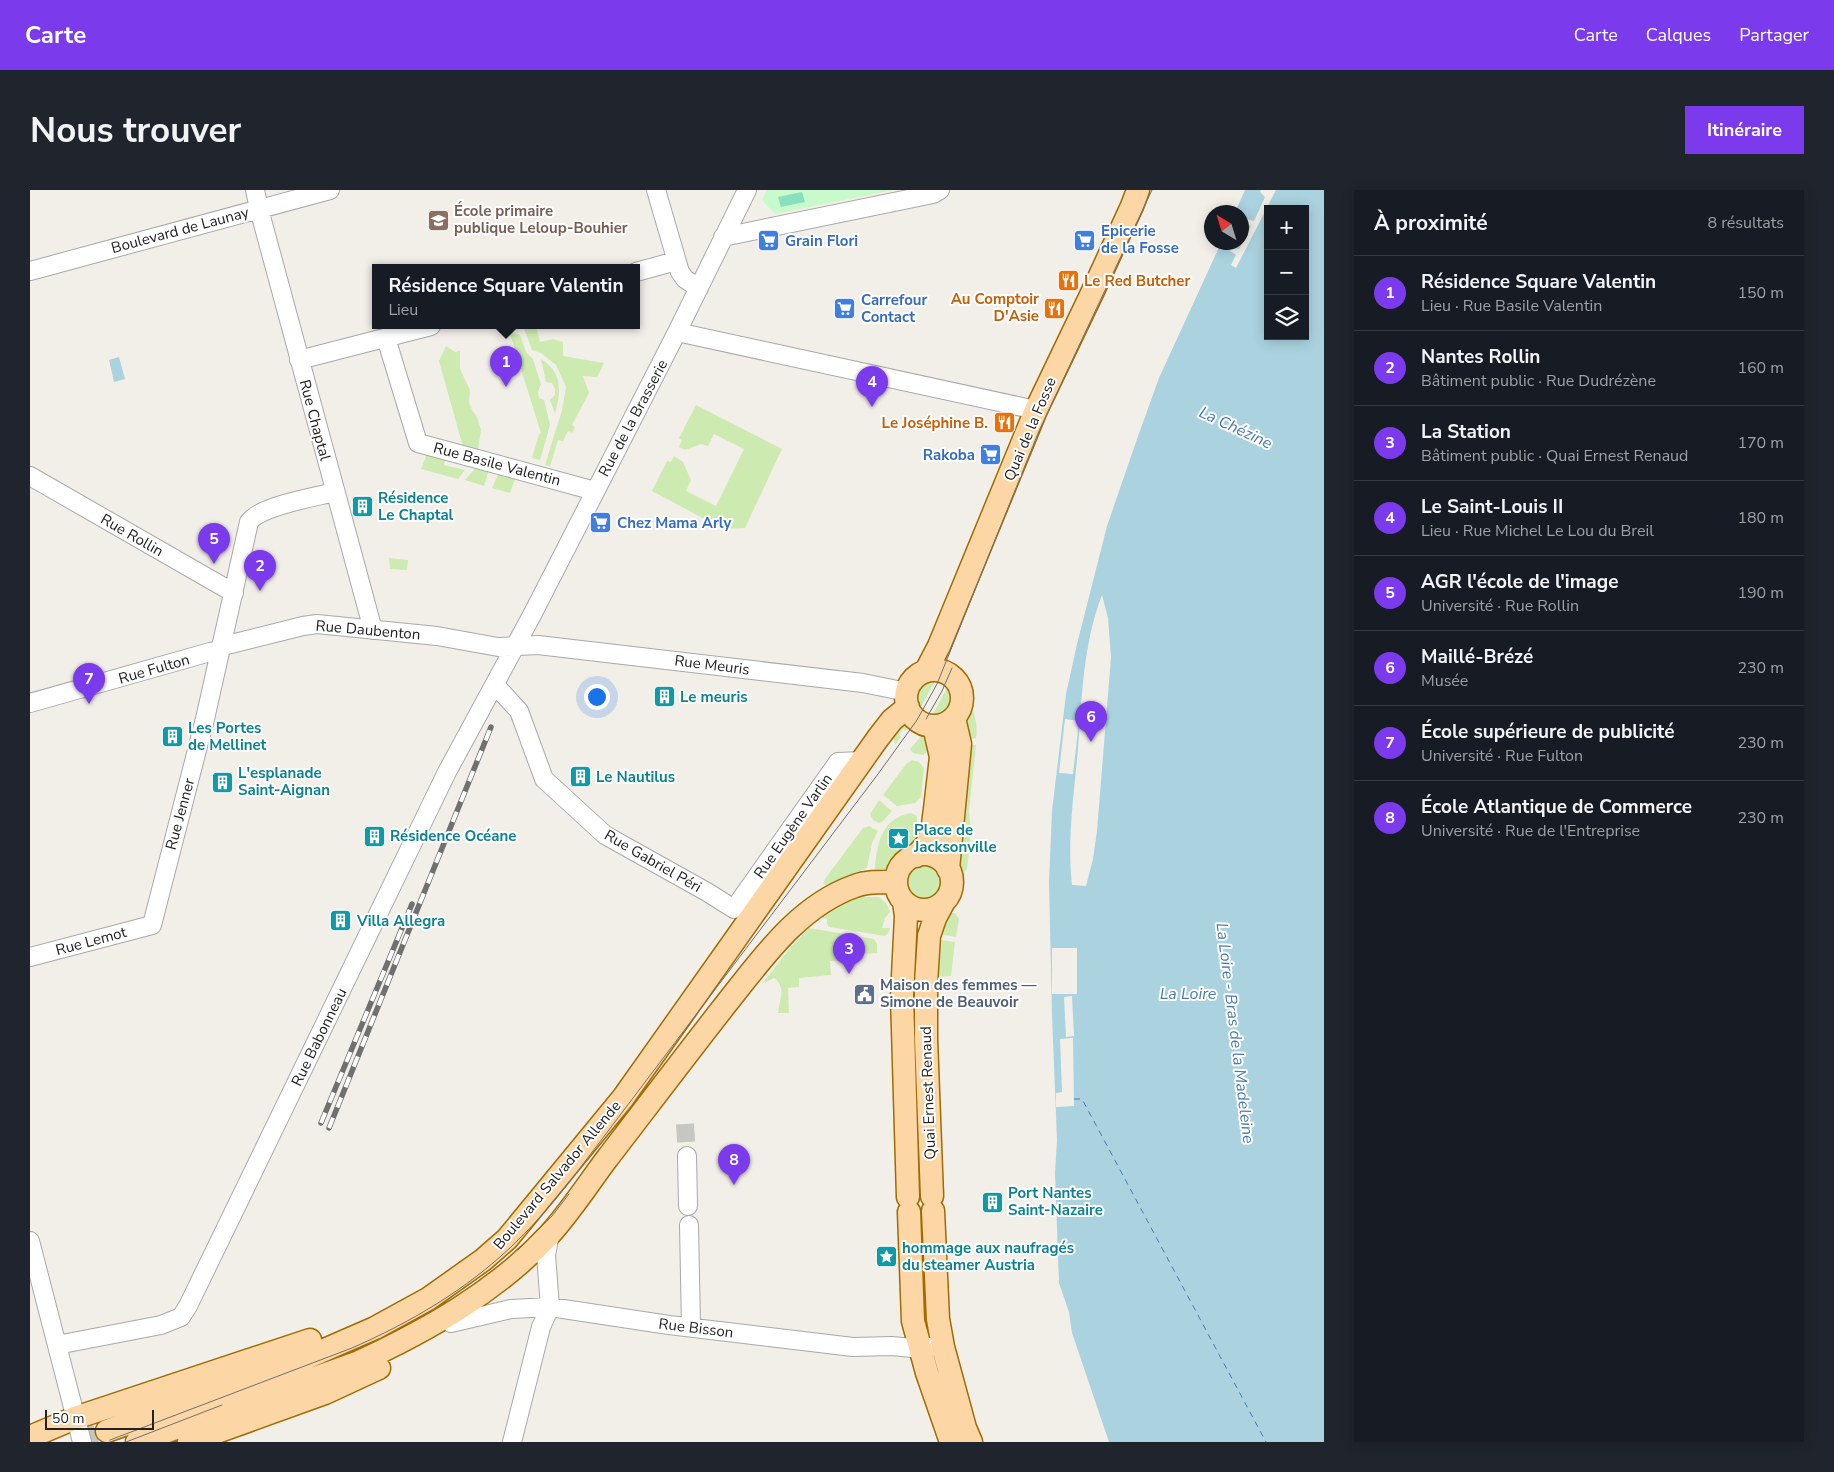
<!DOCTYPE html>
<html lang="fr">
<head>
<meta charset="utf-8">
<style>
	body { margin:0; font-family:"Nunito Sans",sans-serif; background:#20242c; color:#f1f3f6 }
	.controls { position:absolute; right:15px; top:15px; display:grid; overflow:hidden; border-radius:0px; box-shadow:0 2px 12px #0003 }
	.controls button { width:45px; height:45px; display:grid; place-items:center; padding:0; border:0; border-bottom:1px solid #363941; background:#171b24; color:#f1f3f6; font:25px sans-serif }
	.compass { position:absolute; left:1174px; top:15px; width:45px; height:45px; border-radius:50%; background:#171b24; box-shadow:0 2px 12px #0003; rotate:322deg }
	.scale { position:absolute; left:15px; bottom:12px; width:109px; box-sizing:border-box; padding-left:5px; border:2px solid #222; border-top:0; font-size:14px; line-height:18px; white-space:nowrap; color:#222; -webkit-text-stroke:4px #fff; paint-order:stroke }
	.you { position:absolute; left:566px; top:506px; width:18px; height:18px; margin:-12px; border:4px solid #fff; border-radius:50%; background:#1a73e8; box-shadow:0 0 0 8px #1a73e833 }
	.badge { display:grid; place-items:center; width:32px; height:32px; border-radius:50%; background:#7c3aed; color:#fff; font-size:16px; font-weight:700 }
	.pin { position:absolute; translate:-50% -41px; filter:drop-shadow(0 1px 2px #0008) }
	.pin::after { content:''; position:absolute; top:26px; width:18px; height:15px; background:inherit; clip-path:polygon(0 0,100% 0,50% 100%) }
	.popup { position:absolute; left:342px; top:74px; width:268px; height:65px; box-sizing:border-box; display:grid; place-content:center; border-radius:0px; background:#171b24; filter:drop-shadow(0 1px 4px #0005); font-size:16px; white-space:nowrap; color:#9ea1a6 }
	.popup b { font-size:19px; color:#f1f3f6 }
	.popup::after { content:''; position:absolute; left:50%; top:100%; margin-left:-10px; border:10px solid transparent; border-top-color:#171b24 }
	.list { margin:0; padding:0; list-style:none }
	h2 { display:flex; justify-content:space-between; align-items:center; height:65px; margin:0; padding:0 20px; font-size:21px }
	h2 small { font-size:16px; font-weight:400; color:#9ea1a6 }
	.list li { display:grid; grid-template-columns:32px 1fr auto; gap:15px; align-items:center; box-sizing:border-box; height:75px; padding:0 20px; border-top:1px solid #363941 }
	.list b { display:block; font-size:19px; white-space:nowrap }
	.list p { margin:0; font-size:16px; white-space:nowrap; color:#9ea1a6 }
	.list em { font-size:16px; font-style:normal; color:#9ea1a6 }
	.icon { flex:none; width:28px; height:28px; fill:none; stroke:currentColor; stroke-width:2; stroke-linecap:round; stroke-linejoin:round }
	.map { position:relative; flex:none; width:1294px; height:1252px; overflow:hidden; border-radius:0px }
	header { display:flex; align-items:center; gap:30px; box-sizing:border-box; height:70px; padding:0 25px; background:#7c3aed; color:#fff }
	header strong { font-size:24px }
	nav { display:flex; gap:28px; margin-inline-start:auto; font-size:18px }
	.intro { display:flex; align-items:center; justify-content:space-between; box-sizing:border-box; height:120px; padding:0 30px }
	h1 { margin:0; font-size:35px }
	.button { padding:12px 22px; border-radius:0px; background:#7c3aed; color:#fff; font-size:18px; font-weight:700 }
	main { display:flex; gap:30px; padding:0 30px }
	aside { flex:1; background:#171b24; border-radius:0px; box-shadow:0 2px 12px #0003 }
	.map>svg:first-child { display:block }
</style>
</head>
<body>
<header>
<strong>Carte</strong>
<nav><a>Carte</a><a>Calques</a><a>Partager</a></nav>
</header>
<div class="intro"><h1>Nous trouver</h1><a class="button">Itinéraire</a></div>
<main>
<div class="map">
<svg width="1294" height="1252" viewBox="0 0 1294 1252">
	<rect width="100%" height="100%" fill="#f2efe9"/>
	<path fill="#cdebb0" d="M 493,136 L 506,136 L 510,152 L 523,149 L 533,152 L 533,166 L 574,173 L 567,187 L 553,186 L 559,203 L 542,235 L 545,237 L 542,243 L 538,241 L 533,251 L 528,250 L 520,276 L 515,275 L 532,220 L 536,197 L 526,175 L 511,163 L 502,160 Z
		M 482,142 L 490,145 L 496,162 L 503,169 L 511,194 L 508,202 L 509,208 L 514,210 L 520,235 L 510,270 L 502,268 L 509,244 L 511,243 L 480,144 Z
		M 416,156 L 425,162 L 430,161 L 430,179 L 440,200 L 439,212 L 442,220 L 447,227 L 451,240 L 448,260 L 433,257 L 409,171 Z
		M 511,169 C 533,183 531,201 525,224 L 520,210 L 525,205 L 525,199 L 522,193 L 516,192 Z
		M 666,215 L 752,259 L 715,338 L 693,339 L 622,301 L 637,271 L 641,272 L 644,266 L 653,272 L 661,290 L 656,301 L 686,316 L 714,259 L 684,244 L 678,256 L 671,254 L 655,260 L 649,257 L 652,250 L 649,248 Z
		M 399,259 L 417,262 L 414,275 L 435,280 L 428,289 L 391,279 Z
		M 446,277 L 459,280 L 454,296 L 435,290 Z
		M 470,281 L 486,286 L 480,303 L 462,298 Z
		M 359,368 L 378,370 L 377,380 L 360,379 Z
		M 902,487 L 907,487 L 889,521 C 879,506 886,492 902,487 Z
		M 919,494 C 931,510 920,528 901,528 Z
		M 941,514 C 945,525 948,537 946,548 L 939,549 L 937,530 Z
		M 876,530 L 880,535 L 876,541 L 873,539 L 869,545 L 871,547 L 865,555 L 863,547 Z
		M 892,545 L 895,547 L 899,560 L 893,565 L 883,563 L 880,559 Z
		M 939,555 L 946,555 L 939,621 L 941,642 L 937,679 L 934,682 L 931,679 L 931,652 L 940,570 Z
		M 882,570 L 889,572 L 894,578 L 891,607 L 885,613 L 867,616 L 853,605 L 876,574 Z
		M 849,610 L 862,621 L 853,631 L 849,633 L 843,630 L 840,624 Z
		M 881,623 L 887,626 L 887,637 L 891,640 L 885,657 C 871,663 862,670 857,685 L 844,685 C 847,658 848,629 881,623 Z
		M 839,636 L 848,641 L 842,653 L 837,678 L 796,695 L 793,694 L 795,689 L 833,638 Z
		M873 693a20 20 0 1 1 40 0a20 20 0 1 1-40 0Z
		M 835,703 L 836,707 L 849,707 L 857,714 L 860,722 L 855,728 L 852,738 L 860,738 L 858,744 L 855,746 L 799,737 L 797,734 L 797,729 L 792,728 L 790,725 L 799,719 Z
		M 920,723 L 925,723 L 929,729 L 926,747 L 909,744 Z
		M 779,738 L 844,749 L 847,754 L 847,763 L 833,764 L 832,770 L 800,771 L 801,785 L 769,788 L 769,797 L 758,798 L 759,823 L 748,823 C 749,810 757,798 744,788 L 732,794 L 759,759 Z
		M 912,750 L 925,752 L 921,786 L 908,787 Z"/>
	<path fill="#c8facc" d="M 737,0 L 864,0 L 745,24 L 732,10 Z"/>
	<path fill="#88e0be" d="M 772,2 L 775,12 L 751,17 L 748,7 Z"/>
	<path fill="#aad3df" fill-rule="evenodd" d="M 1215,0 L 1294,0 L 1294,1252 L 1079,1252 L 1042,1143 L 1039,1122 L 1029,1093 L 1025,983 L 1027,950 L 1022,826 L 1019,692 L 1022,621 L 1036,504 L 1047,454 L 1077,336 L 1107,249 L 1129,188 L 1191,53 L 1212,52 L 1212,22 L 1205,22 ZM 1238,19 L 1275,19 L 1275,146 L 1238,146 ZM 1072,405 L 1078,428 L 1081,467 L 1067,641 L 1063,669 L 1056,696 L 1042,695 C 1037,649 1044,604 1048,559 C 1052,507 1053,454 1072,405 Z
		M 89,167 L 95,189 L 84,192 L 79,170 Z"/>
	<path fill="#f2efe9" d="M 1231,0 L 1246,0 L 1206,78 L 1201,75 L 1206,65 L 1200,61 L 1202,58 L 1209,59 L 1221,36 L 1214,32 L 1216,29 L 1224,31 L 1235,7 L 1230,2 Z
		M 1035,529 L 1049,531 L 1043,584 L 1029,583 Z
		M 1022,758 L 1047,758 L 1047,804 L 1022,804 Z
		M 1042,806 L 1044,846 L 1036,847 L 1034,807 Z
		M 1043,848 L 1044,916 L 1026,917 L 1026,903 L 1032,902 L 1030,849 Z"/>
	<g fill="none" stroke-linecap="round" stroke-linejoin="round">
		<path stroke="#4a7aab" stroke-width="1" stroke-dasharray="6 5" stroke-linecap="butt" d="M 1044,909 L 1052,909 L 1236,1252"/>
		<path stroke="#c8c6c1" stroke-width="18" stroke-dasharray="18 9" stroke-linecap="butt" d="M 655,934 L 657,966"/>
		<path stroke="#c8c6c1" stroke-width="22" stroke-dasharray="22 11" stroke-linecap="butt" d="M 46,1252 L 77,1241"/>
		<defs>
			<path id="minor" d="M 225,0 L 229,19 L 343,440
				M 626,0 L 650,82 L 655,89 L 669,98
				M 693,47 L 903,4 L 910,0
				M 0,81 L 300,0
				M 606,82 L 646,71
				M 647,142 L 1006,220
				M 356,148 L 388,253 L 565,301
				M 269,170 L 401,136
				M 0,286 L 204,403
				M 191,455 L 197,455 L 273,436 L 287,434 L 407,446 L 468,457 L 508,455 L 833,493 L 877,502
				M 465,495 L 489,521 L 514,589 L 575,645 L 677,702 L 704,719 L 808,572 L 832,571
				M 0,513 L 180,462 L 190,461
				M 0,767 L 122,735 L 175,529 L 219,332 C 230,316 285,307 305,302
				M 657,966 L 658,1016
				M 659,1035 L 661,1137
				M 0,1051 L 52,1252
				M 421,1133 L 481,1119 L 520,1117 L 639,1135 L 823,1157 L 862,1156 L 882,1158 L 901,1157
				M 27,1155 L 131,1135 L 151,1127 L 158,1116 L 417,582 L 502,425 L 647,142 L 717,0
				M 482,1252 L 511,1137 L 520,1117 L 516,1065 L 520,1044"/>
			<path id="major" d="M876 508a28 28 0 1 1 56 0a28 28 0 1 1-56 0Z
				M 896,481 L 909,456 L 1006,220 L 1063,101 L 1102,16 L 1108,0
				M866 692a28 28 0 1 1 56 0a28 28 0 1 1-56 0Z
				M 886,666 L 897,654 L 902,642 L 905,619 L 911,567 L 904,536
				M 918,679 L 930,554 L 924,528
				M 874,712 L 876,726 L 872,806 L 878,1007
				M 902,1006 L 896,849 L 896,793 L 899,746 L 905,728 L 913,713
				M 903,1021 L 908,1129 L 913,1157 L 935,1238 L 941,1252
				M 879,1022 L 883,1131 L 897,1183 L 921,1252
				M 77,1241 L 276,1168 L 345,1138 L 398,1109 L 453,1070 L 477,1049 L 593,908 L 848,548 L 862,530 L 878,517
				M 0,1247 L 45,1228 L 280,1150
				M 107,1252 L 329,1172 C 398,1140 467,1101 519,1045 C 540,1022 558,994 576,970 C 616,918 656,865 696,814 C 732,769 768,716 825,696 C 838,691 853,692 866,692
				M 159,1252 L 295,1203 L 349,1178"/>
		</defs>
		<use href="#minor" stroke="#a9a9a9" stroke-width="20"/>
		<use href="#major" stroke="#a06b00" stroke-width="25"/>
		<use href="#minor" stroke="#fff" stroke-width="18"/>
		<use href="#major" stroke="#fcd6a4" stroke-width="22"/>
		<path stroke="#707070" stroke-width="1" d="M 896,529 L 912,501 L 922,478
			M 488,1060 L 522,1026 L 539,1004
			M 80,1250 L 322,1158 C 381,1132 436,1100 483,1055 C 504,1035 523,1013 541,990 L 848,584 L 887,530 L 907,494 L 1009,241 L 1122,0
			M 96,1252 L 192,1215"/>
		<defs>
			<path id="rail" d="M 291,933 L 382,714
				M 299,938 L 461,537"/>
		</defs>
		<use href="#rail" stroke="#707070" stroke-width="5.5"/>
		<use href="#rail" stroke="#fff" stroke-width="4" stroke-dasharray="11" stroke-linecap="butt"/>
	</g>
	<defs>
		<symbol id="school-square" viewBox="-11 -11 22 22"><rect x="-9" y="-9" width="18" height="18" rx="4" fill="#8d6e63" stroke="#fff"/><path d="M0-5L7-2L0 1L-7-2ZM-4 1L0 2.5L4 1V4Q0 6-4 4Z" fill="#fff"/></symbol>
		<symbol id="supermarket-square" viewBox="-11 -11 22 22"><rect x="-9" y="-9" width="18" height="18" rx="4" fill="#3f7fe0" stroke="#fff"/><path d="M-6-5.5h2.5l.6 2H6L4.5 2H-2.5L-4.4-4H-6ZM-1.5 3.2a1.3 1.3 0 1 0 .1 0ZM3 3.2a1.3 1.3 0 1 0 .1 0Z" fill="#fff"/></symbol>
		<symbol id="restaurant-square" viewBox="-11 -11 22 22"><rect x="-9" y="-9" width="18" height="18" rx="4" fill="#e8710a" stroke="#fff"/><path d="M-5-6h1v4h1v-4h1v4h1v-4h1v5L-1.5 .5V6h-2V.5L-5-1ZM5-6V6H3V1.5H1.5Q1.5-4 5-6Z" fill="#fff"/></symbol>
		<symbol id="building-square" viewBox="-11 -11 22 22"><rect x="-9" y="-9" width="18" height="18" rx="4" fill="#0f9aa8" stroke="#fff"/><path d="M-4-6H4V6H1V3H-1V6H-4ZM-2.5-4.3h1.7v1.8h-1.7ZM.8-4.3h1.7v1.8H.8ZM-2.5-1h1.7V.8h-1.7ZM.8-1h1.7V.8H.8Z" fill="#fff"/></symbol>
		<symbol id="sight-square" viewBox="-11 -11 22 22"><rect x="-9" y="-9" width="18" height="18" rx="4" fill="#0f9aa8" stroke="#fff"/><path d="M0-6L1.8-2.2L6-1.7L2.9 1.2L3.7 5.4L0 3.3L-3.7 5.4L-2.9 1.2L-6-1.7L-1.8-2.2Z" fill="#fff"/></symbol>
		<symbol id="civic-square" viewBox="-11 -11 22 22"><rect x="-9" y="-9" width="18" height="18" rx="4" fill="#5c6f8a" stroke="#fff"/><path d="M-.6-6.5H3V-4.5H.6V-3L4-1V1h2V6H-6V1h2V-1L-.6-3ZM-1.2 2.5V6h2.4V2.5Z" fill="#fff"/></symbol>
	</defs>
	<g fill-rule="evenodd">
		<use href="#school-square" x="396" y="18" width="25" height="25"/>
		<use href="#supermarket-square" x="1042" y="38" width="25" height="25"/>
		<use href="#supermarket-square" x="726" y="38" width="25" height="25"/>
		<use href="#restaurant-square" x="1026" y="78" width="25" height="25"/>
		<use href="#restaurant-square" x="1012" y="106" width="25" height="25"/>
		<use href="#supermarket-square" x="802" y="106" width="25" height="25"/>
		<use href="#restaurant-square" x="962" y="220" width="25" height="25"/>
		<use href="#supermarket-square" x="948" y="252" width="25" height="25"/>
		<use href="#building-square" x="320" y="304" width="25" height="25"/>
		<use href="#supermarket-square" x="558" y="320" width="25" height="25"/>
		<use href="#building-square" x="622" y="494" width="25" height="25"/>
		<use href="#building-square" x="130" y="534" width="25" height="25"/>
		<use href="#building-square" x="538" y="574" width="25" height="25"/>
		<use href="#building-square" x="180" y="580" width="25" height="25"/>
		<use href="#building-square" x="332" y="634" width="25" height="25"/>
		<use href="#sight-square" x="856" y="636" width="25" height="25"/>
		<use href="#building-square" x="298" y="718" width="25" height="25"/>
		<use href="#civic-square" x="822" y="792" width="25" height="25"/>
		<use href="#building-square" x="950" y="1000" width="25" height="25"/>
		<use href="#sight-square" x="844" y="1054" width="25" height="25"/>
	</g>
	<g text-anchor="middle" stroke-width="4" stroke-linejoin="round" paint-order="stroke">
		<g font-size="15" font-weight="bold" fill="#785e54" stroke="#fff" text-anchor="start">
			<text x="424" y="26">École primaire<tspan x="424" dy="17">publique Leloup-Bouhier</tspan></text>
		</g>
		<g font-size="15" fill="#222" stroke="#fff">
			<text transform="translate(150 40) rotate(-15)" y="5">Boulevard de Launay</text>
			<text transform="translate(603 228) rotate(-62)" y="5">Rue de la Brasserie</text>
			<text transform="translate(285 230) rotate(75)" y="5">Rue Chaptal</text>
			<text transform="translate(1000 239) rotate(-67)" y="5">Quai de la Fosse</text>
			<text transform="translate(467 274) rotate(15)" y="5">Rue Basile Valentin</text>
			<text transform="translate(102 345) rotate(30)" y="5">Rue Rollin</text>
			<text transform="translate(338 440) rotate(5)" y="5">Rue Daubenton</text>
			<text transform="translate(682 475) rotate(7)" y="5">Rue Meuris</text>
			<text transform="translate(124 479) rotate(-16)" y="5">Rue Fulton</text>
			<text transform="translate(150 624) rotate(-75)" y="5">Rue Jenner</text>
			<text transform="translate(763 636) rotate(-55)" y="5">Rue Eugène Varlin</text>
			<text transform="translate(623 671) rotate(30)" y="5">Rue Gabriel Péri</text>
			<text transform="translate(61 751) rotate(-15)" y="5">Rue Lemot</text>
			<text transform="translate(289 847) rotate(-64)" y="5">Rue Babonneau</text>
			<text transform="translate(898 903) rotate(-92)" y="5">Quai Ernest Renaud</text>
			<text transform="translate(527 985) rotate(-50)" y="5">Boulevard Salvador Allende</text>
			<text transform="translate(666 1138) rotate(7)" y="5">Rue Bisson</text>
		</g>
		<g font-size="15" font-weight="bold" fill="#366cbe" stroke="#fff" text-anchor="start">
			<text x="1071" y="46">Epicerie<tspan x="1071" dy="17">de la Fosse</tspan></text>
			<text x="755" y="56">Grain Flori</text>
			<text x="831" y="115">Carrefour<tspan x="831" dy="17">Contact</tspan></text>
			<text x="945" y="270" text-anchor="end">Rakoba</text>
			<text x="587" y="338">Chez Mama Arly</text>
		</g>
		<g font-size="15" font-weight="bold" fill="#c56008" stroke="#fff" text-anchor="end">
			<text x="1054" y="96" text-anchor="start">Le Red Butcher</text>
			<text x="1009" y="114">Au Comptoir<tspan x="1009" dy="17">D'Asie</tspan></text>
			<text x="958" y="238">Le Joséphine B.</text>
		</g>
		<g font-size="15" font-weight="bold" fill="#0d838f" stroke="#fff" text-anchor="start">
			<text x="348" y="313">Résidence<tspan x="348" dy="17">Le Chaptal</tspan></text>
			<text x="650" y="512">Le meuris</text>
			<text x="158" y="543">Les Portes<tspan x="158" dy="17">de Mellinet</tspan></text>
			<text x="208" y="588">L'esplanade<tspan x="208" dy="17">Saint-Aignan</tspan></text>
			<text x="566" y="592">Le Nautilus</text>
			<text x="884" y="645">Place de<tspan x="884" dy="17">Jacksonville</tspan></text>
			<text x="360" y="651">Résidence Océane</text>
			<text x="327" y="736">Villa Allegra</text>
			<text x="978" y="1008">Port Nantes<tspan x="978" dy="17">Saint-Nazaire</tspan></text>
			<text x="872" y="1063">hommage aux naufragés<tspan x="872" dy="17">du steamer Austria</tspan></text>
		</g>
		<g font-size="15" font-weight="bold" fill="#4e5e75" stroke="#fff" text-anchor="start">
			<text x="850" y="800">Maison des femmes —<tspan x="850" dy="17">Simone de Beauvoir</tspan></text>
		</g>
		<g font-size="16" font-style="italic" fill="#4a7aab" stroke="#fff">
			<text transform="translate(1206 237) rotate(25)" y="6">La Chézine</text>
			<text x="1158" y="809">La Loire</text>
			<text transform="translate(1206 843) rotate(83)" y="6">La Loire - Bras de la Madeleine</text>
		</g>
	</g>
</svg>
<div class="controls">
<button>+</button>
<button>−</button>
<button><svg class="icon" aria-label="layers" viewBox="0 0 24 24"><path d="M12 4l9 5-9 5-9-5zM3 14l9 5 9-5"/></svg></button>
</div>
<svg class="compass" viewBox="-18 -18 36 36"><path d="M0-13l5 13h-10z" fill="#e53935"/><path d="M0 13l5-13h-10z" fill="#9ea1a6"/></svg>
<div class="scale">50 m</div>
<div class="you"></div>
<div class="pin badge" style="left:476px;top:197px">1</div>
<div class="popup"><b>Résidence Square Valentin</b>Lieu</div>
<div class="pin badge" style="left:230px;top:401px">2</div>
<div class="pin badge" style="left:819px;top:784px">3</div>
<div class="pin badge" style="left:842px;top:217px">4</div>
<div class="pin badge" style="left:184px;top:374px">5</div>
<div class="pin badge" style="left:1061px;top:552px">6</div>
<div class="pin badge" style="left:59px;top:514px">7</div>
<div class="pin badge" style="left:704px;top:995px">8</div>
</div>
<aside>
<h2>À proximité<small>8 résultats</small></h2>
<ul class="list">
<li><span class="badge">1</span><div><b>Résidence Square Valentin</b><p>Lieu · Rue Basile Valentin</p></div><em>150 m</em></li>
<li><span class="badge">2</span><div><b>Nantes Rollin</b><p>Bâtiment public · Rue Dudrézène</p></div><em>160 m</em></li>
<li><span class="badge">3</span><div><b>La Station</b><p>Bâtiment public · Quai Ernest Renaud</p></div><em>170 m</em></li>
<li><span class="badge">4</span><div><b>Le Saint-Louis II</b><p>Lieu · Rue Michel Le Lou du Breil</p></div><em>180 m</em></li>
<li><span class="badge">5</span><div><b>AGR l'école de l'image</b><p>Université · Rue Rollin</p></div><em>190 m</em></li>
<li><span class="badge">6</span><div><b>Maillé-Brézé</b><p>Musée</p></div><em>230 m</em></li>
<li><span class="badge">7</span><div><b>École supérieure de publicité</b><p>Université · Rue Fulton</p></div><em>230 m</em></li>
<li><span class="badge">8</span><div><b>École Atlantique de Commerce</b><p>Université · Rue de l'Entreprise</p></div><em>230 m</em></li>
</ul>
</aside>
</main>
</body>
</html>
